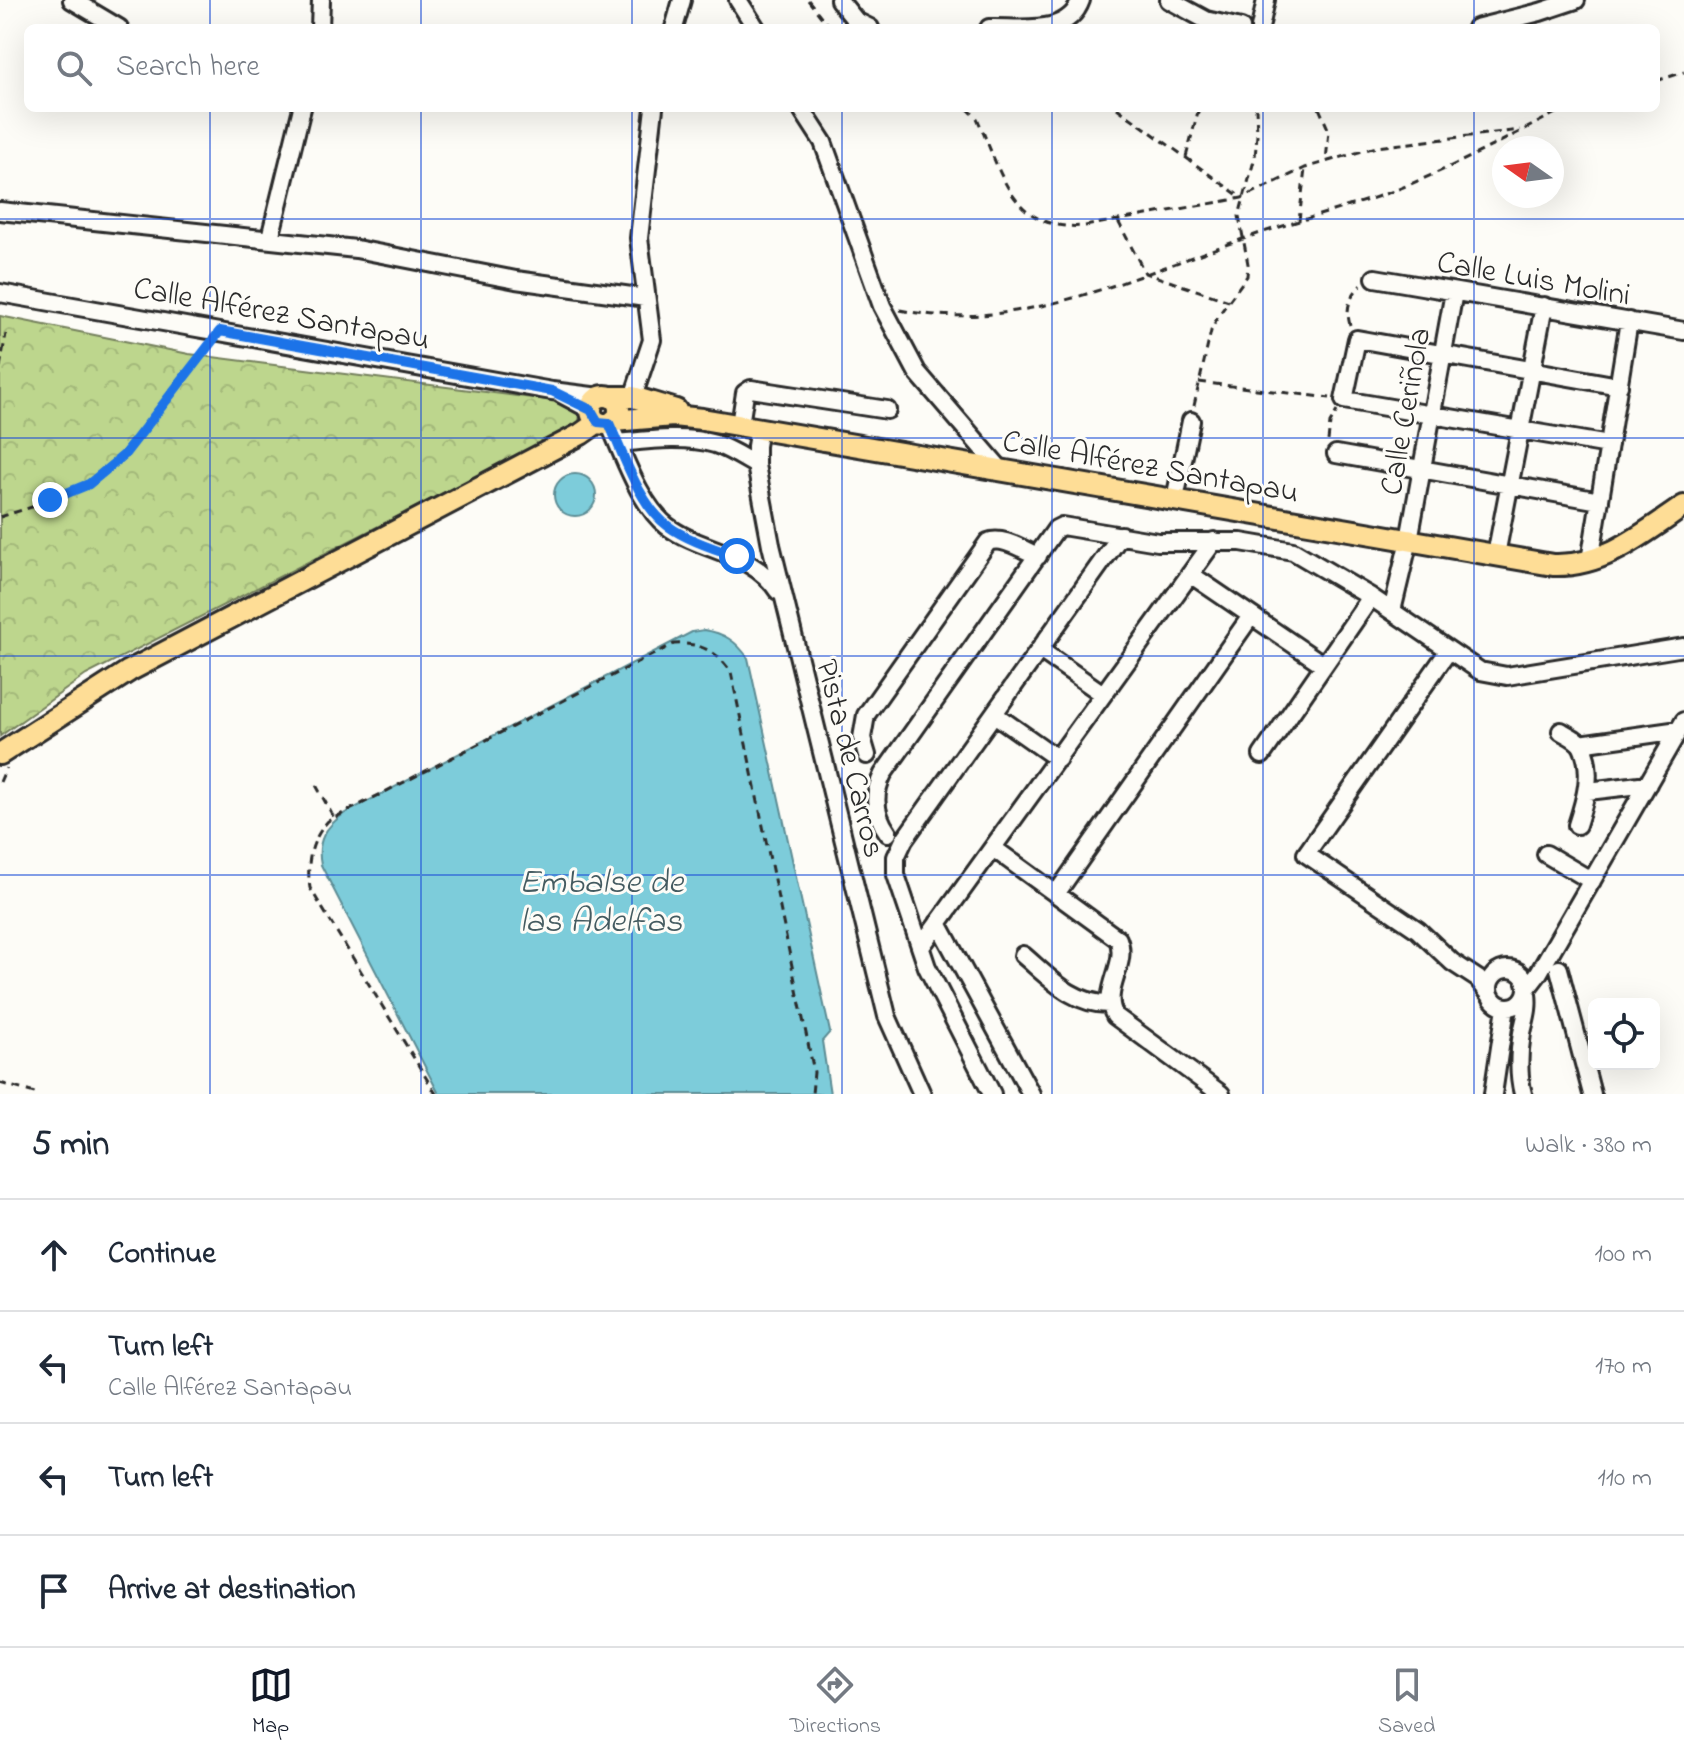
<!DOCTYPE html>
<html lang="en">
<head>
<meta charset="utf-8">
<style>
	body { margin:0; font-family:"Indie Flower",sans-serif; background:#f6f6f7; color:#1f2937 }
	.controls { position:absolute; right:24px; bottom:24px; display:grid; overflow:hidden; border-radius:12px; box-shadow:0 8px 32px #0002 }
	.controls button { width:72px; height:72px; display:grid; place-items:center; padding:0; border:0; border-bottom:2px solid #e0e1e3; background:#fff; color:#1f2937; font:40px sans-serif }
	.compass { position:absolute; left:1492px; top:136px; width:72px; height:72px; border-radius:50%; background:#fff; box-shadow:0 8px 32px #0002; rotate:284deg }
	.stop { position:absolute; width:24px; height:24px; margin:-18px; border:6px solid #1a73e8; border-radius:50%; background:#fff }
	.stop.end { background:#1a73e8; border-color:#fff; box-shadow:0 2px 8px #0008 }
	.list { margin:0; padding:0; list-style:none }
	h2 { display:flex; justify-content:space-between; align-items:center; height:104px; margin:0; padding:0 32px; font-size:34px }
	h2 small { font-size:26px; font-weight:400; color:#747a83 }
	.list li { display:grid; grid-template-columns:52px 1fr auto; gap:24px; align-items:center; box-sizing:border-box; height:112px; padding:0 32px; border-top:2px solid #e0e1e3 }
	.list b { display:block; font-size:30px; white-space:nowrap }
	.list p { margin:0; font-size:26px; white-space:nowrap; color:#747a83 }
	.list em { font-size:26px; font-style:normal; color:#747a83 }
	.icon { flex:none; width:44px; height:44px; fill:none; stroke:currentColor; stroke-width:2; stroke-linecap:round; stroke-linejoin:round }
	.map { position:relative; flex:none; width:1684px; height:1094px; overflow:hidden }
	.search { position:absolute; background:#fff; box-shadow:0 8px 32px #0002; left:24px; right:24px; top:24px; height:88px; display:flex; align-items:center; gap:20px; box-sizing:border-box; padding:0 28px; border-radius:12px; color:#747a83; font-size:30px }
	.sheet { height:552px; background:#fff }
	nav { display:flex; justify-content:space-around; align-items:center; box-sizing:border-box; height:112px; border-top:2px solid #e0e1e3; background:#fff; font-size:22px; color:#747a83 }
	nav a { display:grid; justify-items:center; gap:4px }
	nav .on { color:#111827 }
	.map>svg:first-child { display:block }
</style>
</head>
<body>
<div class="map">
<svg width="1684" height="1094" viewBox="0 0 1684 1094">
	<defs>
		<pattern id="park-crowns" width="20" height="18" patternUnits="userSpaceOnUse" patternTransform="scale(2)"><rect width="20" height="18" fill="#bdd68d"/><path d="M2 6a3 3 0 1 1 6 0M12 15a3 3 0 1 1 6 0" fill="none" stroke="#a3b87a"/></pattern>
	</defs>
	<rect width="100%" height="100%" fill="#fdfcf7"/>
	<filter id="ink" filterUnits="userSpaceOnUse"><feTurbulence type="fractalNoise" baseFrequency=".0125" numOctaves="2"/><feDisplacementMap in="SourceGraphic" scale="16" xChannelSelector="R" yChannelSelector="G"/><feConvolveMatrix kernelMatrix="1 2 1 2 8 2 1 2 1" color-interpolation-filters="sRGB"/></filter>
	<g filter="url(#ink)">
		<path fill="url(#park-crowns)" stroke="#74805c" stroke-width="2" d="M 0,316 L 189,354 L 564,402 L 580,415 L 579,421 L 571,428 L 86,675 L 0,736 Z"/>
		<path fill="#7dccda" stroke="#5c8c94" stroke-width="2" d="M554 495a21 21 0 1 1 42 0a21 21 0 1 1-42 0Z
			M 704,630 C 724,633 736,641 748,658 L 830,1032 L 822,1041 L 830,1094 L 439,1094 L 321,865 C 316,841 325,827 345,813 L 692,632 Z"/>
		<g fill="none" stroke-linecap="round" stroke-linejoin="round">
			<defs>
				<path id="minor" d="M 72,0 L 119,28
					M 738,0 L 756,28
					M 839,0 L 856,21 L 870,28
					M 1169,0 L 1206,20 L 1241,28
					M 320,28 L 321,0
					M 674,28 L 682,0
					M 989,28 C 1021,27 1068,37 1081,0
					M 1260,28 L 1266,0
					M 1476,28 L 1540,12 L 1576,0
					M 801,108 L 823,142 L 882,306 L 917,372 L 1001,470
					M 0,211 L 356,249 L 516,280 L 646,298
					M 270,238 L 302,108
					M 1375,278 L 1684,331
					M 0,293 L 552,391 L 600,397
					M 561,394 L 591,410
					M 633,397 L 652,340 L 639,238 L 654,108
					M 609,423 C 623,454 640,505 667,526 C 703,553 752,551 778,591
					M 740,425 L 745,393 L 751,389 L 887,410
					M 759,428 L 756,446 L 756,465 L 771,545 L 887,1016 L 922,1094
					M 618,443 C 649,440 685,435 715,444 C 730,449 743,458 756,465
					M 1609,445 L 1344,400 L 1357,339 L 1619,386
					M 1336,454 L 1600,501
					M 1175,499 L 1191,421
					M 1496,555 L 1544,306
					M 1590,561 L 1629,321
					M 1190,574 L 1324,665
					M 1392,611 L 1409,540 L 1454,292
					M 1040,650 L 1103,694
					M 1449,650 L 1306,854 L 1418,930 L 1452,962 L 1478,979 L 1491,996
					M 994,714 L 1058,759
					M 1561,731 C 1567,735 1578,739 1582,747 C 1594,772 1585,800 1577,825
					M 1580,744 L 1679,730
					M 867,755 L 862,738 L 866,715 L 988,542 C 1003,536 1023,550 1038,556
					M 1262,755 L 1371,597
					M 1588,791 L 1648,784
					M 888,833 C 874,814 873,794 883,774 L 1056,529 L 1062,526 L 1158,542 L 1241,542 L 1293,551 L 1371,597 L 1480,671 L 1507,676 L 1684,647
					M 993,848 L 1118,939 C 1129,965 1100,990 1115,1016 L 1221,1094
					M 1546,854 L 1592,881
					M 1056,894 L 1251,616
					M 938,923 L 1031,1094
					M 921,947 L 1214,541
					M 1023,955 C 1049,977 1073,1005 1110,1004
					M1489 988a19 19 0 1 1 38 0a19 19 0 1 1-38 0Z
					M 1559,969 L 1592,1094
					M 1528,987 L 1538,974 L 1684,721
					M 992,1094 L 927,967 L 896,875 L 896,857 L 904,840 L 1121,535
					M 1493,1094 L 1506,1007
					M 1523,1094 C 1518,1075 1519,1052 1522,1033 C 1525,1019 1529,1009 1527,994"/>
				<path id="major" d="M591 410a14 14 0 1 1 28 0a14 14 0 1 1-28 0Z
					M 611,397 L 633,397 L 676,410
					M 613,421 L 673,416 L 702,419 L 1553,565 C 1604,567 1644,533 1684,506
					M 0,754 L 129,671 L 581,434 L 598,422"/>
			</defs>
			<use href="#minor" stroke="#2b2b2b" stroke-width="22"/>
			<use href="#major" stroke="#2b2b2b" stroke-width="26"/>
			<path stroke="#2b2b2b" stroke-width="3" stroke-dasharray="8 6" stroke-linecap="butt" d="M 808,0 L 830,28
				M 1656,81 L 1684,72
				M 967,108 L 977,118 C 1002,173 1011,232 1085,226 L 1242,198 L 1305,168 L 1376,147 L 1520,130
				M 1117,108 L 1242,198
				M 1319,108 L 1329,131 L 1326,160
				M 1186,157 L 1199,108
				M 1118,221 L 1145,273 L 1229,301
				M 1299,221 L 1305,169
				M 900,310 C 1019,334 1130,277 1240,240 C 1291,222 1345,209 1396,190 C 1454,167 1510,137 1565,108
				M 1350,325 C 1345,307 1350,298 1361,284
				M 0,367 L 6,334
				M 1199,382 L 1330,398
				M 1194,406 L 1211,331 L 1218,316 L 1247,276 L 1248,264 L 1239,216 L 1255,157 L 1257,135 L 1256,108
				M 1328,441 L 1330,423 L 1337,411
				M 0,517 C 30,507 65,499 92,481 C 126,458 145,426 169,394 C 182,378 196,363 209,347
				M 0,782 L 6,768
				M 316,785 L 334,818
				M 0,1083 L 38,1094
				M 436,1094 L 310,888 C 306,862 311,840 328,821 L 674,644 C 699,642 717,651 731,672 L 814,1072 L 812,1094"/>
			<use href="#minor" stroke="#fdfcf7" stroke-width="16"/>
			<use href="#major" stroke="#fedd96" stroke-width="20"/>
		</g>
	</g>
	<g fill="none" stroke-linecap="round" stroke-linejoin="round" filter="url(#ink)">
		<path stroke="#1a73e8" stroke-width="10" d="M 50,500 L 89,484 L 124,455 L 220,331 L 552,391 L 591,410 L 598,422 L 609,423 C 623,454 640,506 668,526 C 687,540 714,549 737,556"/>
	</g>
	<path fill="none" stroke="#1d4ed8" stroke-width="2" stroke-opacity="0.55" d="M 210,0 L 210,28M 421,0 L 421,28M 632,0 L 632,28M 842,0 L 842,28M 1052,0 L 1052,28M 1263,0 L 1263,28M 1474,0 L 1474,28M 210,108 L 210,1094M 421,108 L 421,1094M 632,108 L 632,1094M 842,108 L 842,1094M 1052,108 L 1052,1094M 1263,108 L 1263,1094M 1474,108 L 1474,1094M 0,219 L 1684,219M 0,438 L 1684,438M 0,656 L 1684,656M 0,875 L 1684,875"/>
	<g text-anchor="middle" stroke-width="6" stroke-linejoin="round" paint-order="stroke">
		<g font-size="32" fill="#2b2b2b" stroke="#fdfcf7">
			<text transform="translate(1534 277) rotate(10)" y="11">Calle Luis Molini</text>
			<text transform="translate(282 312) rotate(10)" y="11">Calle Alférez Santapau</text>
			<text transform="translate(1404 411) rotate(-80)" y="11">Calle Ceriñola</text>
			<text transform="translate(1151 465) rotate(10)" y="11">Calle Alférez Santapau</text>
			<text transform="translate(852 758) rotate(76)" y="11">Pista de Carros</text>
		</g>
		<g font-size="34" font-style="italic" fill="#445b60" stroke="#fdfcf7">
			<text x="601" y="892">Embalse de<tspan x="601" dy="39">las Adelfas</tspan></text>
		</g>
	</g>
</svg>
<div class="controls">
<button><svg class="icon" aria-label="locate" viewBox="0 0 24 24"><circle cx="12" cy="12" r="6"/><path d="M12 2v4M12 18v4M2 12h4M18 12h4"/></svg></button>
</div>
<svg class="compass" viewBox="-18 -18 36 36"><path d="M0-13l5 13h-10z" fill="#e53935"/><path d="M0 13l5-13h-10z" fill="#747a83"/></svg>
<div class="stop" style="left:737px;top:556px"></div>
<div class="stop end" style="left:50px;top:500px"></div>
<div class="search"><svg class="icon" aria-label="search" viewBox="0 0 24 24"><circle cx="10" cy="10" r="6"/><path d="M15 15l6 6"/></svg>Search here</div>
</div>
<section class="sheet">
<h2>5 min<small>Walk · 380 m</small></h2>
<ul class="list">
<li><svg class="icon" aria-label="ahead" viewBox="0 0 24 24"><path d="M12 20V5M6 11l6-6 6 6"/></svg><div><b>Continue</b></div><em>100 m</em></li>
<li><svg class="icon" aria-label="left" viewBox="0 0 24 24"><path d="M17 20v-9H6M10 6l-5 5 5 5"/></svg><div><b>Turn left</b><p>Calle Alférez Santapau</p></div><em>170 m</em></li>
<li><svg class="icon" aria-label="left" viewBox="0 0 24 24"><path d="M17 20v-9H6M10 6l-5 5 5 5"/></svg><div><b>Turn left</b></div><em>110 m</em></li>
<li><svg class="icon" aria-label="arrive" viewBox="0 0 24 24"><path d="M6 21V4h12l-3 4 3 4H6"/></svg><div><b>Arrive at destination</b></div></li>
</ul>
</section>
<nav>
<a class="on"><svg class="icon" aria-label="map" viewBox="0 0 24 24"><path d="M3 6l6-2 6 2 6-2v14l-6 2-6-2-6 2zM9 4v14M15 6v14"/></svg>Map</a>
<a><svg class="icon" aria-label="directions" viewBox="0 0 24 24"><path d="M12 3l9 9-9 9-9-9zM9 14v-3h6M13 9l2 2-2 2"/></svg>Directions</a>
<a><svg class="icon" aria-label="saved" viewBox="0 0 24 24"><path d="M7 4h10v16l-5-4-5 4z"/></svg>Saved</a>
</nav>
</body>
</html>
